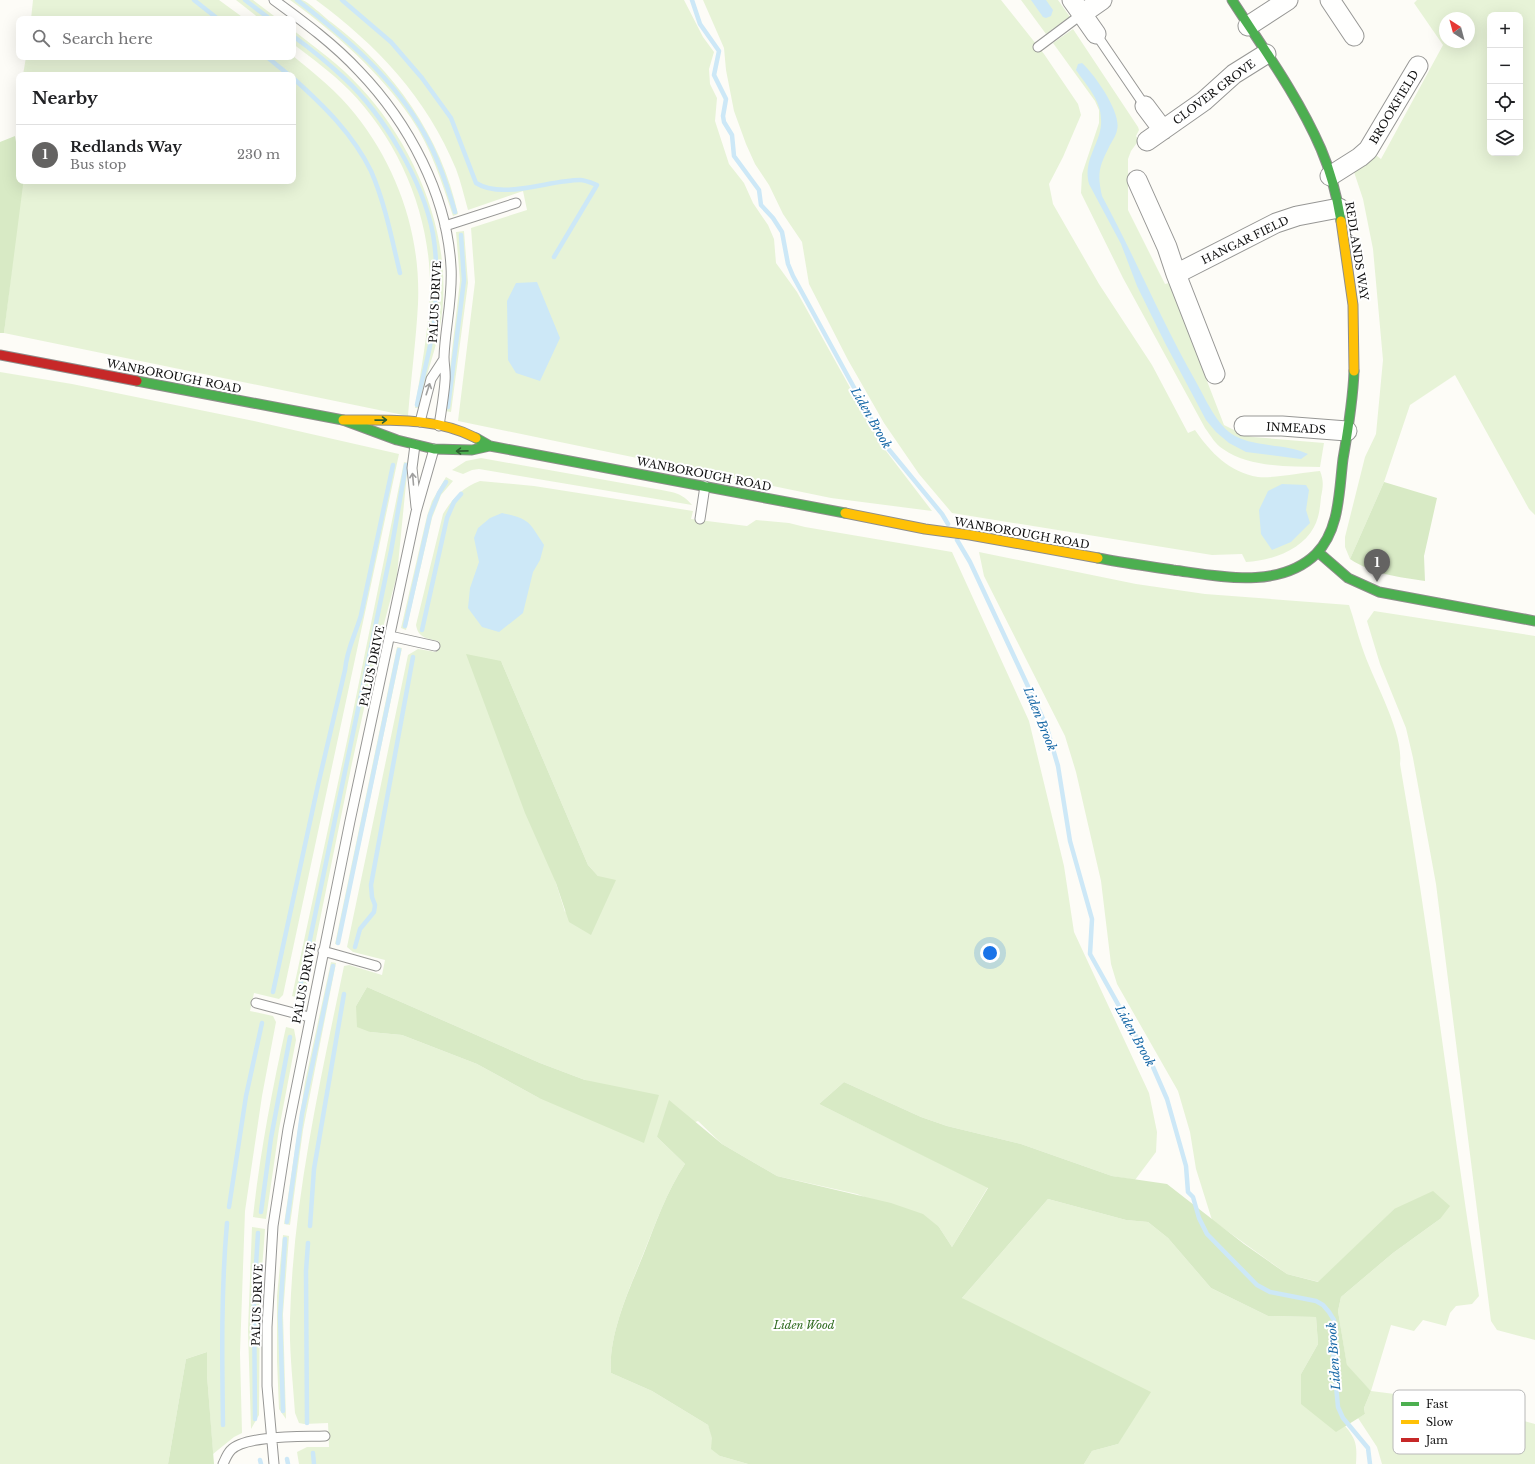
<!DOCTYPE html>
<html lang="en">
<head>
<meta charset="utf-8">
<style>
	body { margin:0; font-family:"Libre Baskerville",serif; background:#f2f2f2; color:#202124 }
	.controls { position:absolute; right:12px; top:12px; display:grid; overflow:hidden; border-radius:8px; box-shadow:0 4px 16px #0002 }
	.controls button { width:36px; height:36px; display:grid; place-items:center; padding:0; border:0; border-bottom:1px solid #e0e0e0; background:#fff; color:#202124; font:20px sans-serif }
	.compass { position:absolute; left:1439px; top:12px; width:36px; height:36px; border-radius:50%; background:#fff; box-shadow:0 4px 16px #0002; rotate:324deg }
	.you { position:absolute; left:990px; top:953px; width:14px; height:14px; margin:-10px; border:3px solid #fff; border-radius:50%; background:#1a73e8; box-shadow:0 0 0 6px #1a73e833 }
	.badge { display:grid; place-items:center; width:26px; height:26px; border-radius:50%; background:#646362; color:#fff; font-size:13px; font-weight:700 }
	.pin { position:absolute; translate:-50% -33px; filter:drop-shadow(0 1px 2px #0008) }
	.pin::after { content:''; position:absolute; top:21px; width:14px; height:12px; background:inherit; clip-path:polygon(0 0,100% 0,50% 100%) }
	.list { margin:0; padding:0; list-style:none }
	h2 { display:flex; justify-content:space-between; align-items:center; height:52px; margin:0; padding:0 16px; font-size:17px }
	h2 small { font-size:13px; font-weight:400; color:#757577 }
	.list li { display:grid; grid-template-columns:26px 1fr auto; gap:12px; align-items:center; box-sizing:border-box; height:60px; padding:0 16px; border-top:1px solid #e0e0e0 }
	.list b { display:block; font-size:15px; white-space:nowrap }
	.list p { margin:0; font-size:13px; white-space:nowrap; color:#757577 }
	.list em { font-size:13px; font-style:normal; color:#757577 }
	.icon { flex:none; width:22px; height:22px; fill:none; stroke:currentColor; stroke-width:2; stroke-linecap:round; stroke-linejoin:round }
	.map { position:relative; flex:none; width:1535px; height:1464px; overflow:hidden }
	.search { position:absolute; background:#fff; box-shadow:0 4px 16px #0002; left:16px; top:16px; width:280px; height:44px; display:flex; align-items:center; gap:10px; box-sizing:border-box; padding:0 14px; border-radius:8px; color:#757577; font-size:15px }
	.panel { position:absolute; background:#fff; box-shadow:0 4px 16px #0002; left:16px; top:72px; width:280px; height:112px; border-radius:8px }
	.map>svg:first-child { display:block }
</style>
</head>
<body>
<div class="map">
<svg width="1535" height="1464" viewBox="0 0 1535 1464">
	<rect width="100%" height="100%" fill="#fdfcf7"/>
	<path fill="#e7f3d7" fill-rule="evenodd" d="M 33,0 L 219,0 L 245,19 L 31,19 Z
		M 236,0 L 253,0 L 278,19 L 260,19 Z
		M 290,0 C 293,0 298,0 302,0 C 309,2 324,17 331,22 C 394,70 441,136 458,214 L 453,216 C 442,183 431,147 411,118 C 380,72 334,32 290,0 Z
		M 316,0 L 684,0 L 703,37 L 714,52 L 709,69 L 710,84 L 717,98 L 715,121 L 729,164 L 744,183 L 753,203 L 768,225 L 774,239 L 776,263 L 797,292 L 883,447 L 932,511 L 831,498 L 458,421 L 475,282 L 471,228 L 527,210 L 523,191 L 468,210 C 464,196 461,182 456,169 C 427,98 377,45 316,0 Z
		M 703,0 L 1001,0 L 1044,54 L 1078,104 L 1081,115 L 1063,157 L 1049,184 L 1053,204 L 1099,284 L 1152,365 L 1188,433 L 1195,430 C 1211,453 1229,472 1258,477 C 1271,479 1304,472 1320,471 C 1324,481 1323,487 1321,497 C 1320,508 1319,518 1314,527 C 1302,550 1271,561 1246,562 L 1242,554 L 1212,555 L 952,513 L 919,474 L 884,423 L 848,360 L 809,284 L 802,242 L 783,214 L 769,185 L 755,164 L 746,144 L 734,111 L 726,70 L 724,48 Z
		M 1021,0 L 1058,0 L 1070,17 L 1046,34 Z
		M 1417,0 L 1535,0 L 1535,515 L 1529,509 L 1455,375 L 1410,405 L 1384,482 L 1350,559 L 1345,547 L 1345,537 L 1365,457 L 1376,434 L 1383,360 L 1373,249 L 1363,199 L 1353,169 L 1373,153 L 1381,159 L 1443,45 L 1414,3 ZM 1490,15 L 1520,15 L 1520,153 L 1490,153 ZM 1445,18 L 1469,18 L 1469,42 L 1445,42 Z
		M 1073,29 L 1138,127 L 1139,130 L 1136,136 L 1139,140 L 1131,151 L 1128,159 L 1128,210 L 1165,284 L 1169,283 L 1190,323 L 1185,324 L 1224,425 L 1244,435 L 1253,437 L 1324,443 L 1320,467 C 1289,466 1250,468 1223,449 C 1215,444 1211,436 1205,428 L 1123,278 L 1081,193 L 1082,174 L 1099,123 L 1099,110 L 1095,101 L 1053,43 Z
		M 293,30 C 316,48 340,65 360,87 C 419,150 457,246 439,332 C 433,358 424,382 418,408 L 415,408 C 421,369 429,329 430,290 C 431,217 401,143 349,90 C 332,73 312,58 293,44 Z
		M 293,56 C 315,74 338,92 355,114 C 398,168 421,235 418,304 C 416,341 411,378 408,416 L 4,333 L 22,181 L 293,181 L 293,75 L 23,75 L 26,57 Z
		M 464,231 L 468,283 L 451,412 L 445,411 L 460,281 L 456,232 Z
		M 0,372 L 72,384 L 254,421 L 399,454 L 283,995 L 279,999 L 254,993 L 250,1011 L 273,1016 L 276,1022 L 262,1096 L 245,1211 L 240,1353 L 242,1433 L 234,1437 L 213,1454 L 207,1375 L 207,1352 L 186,1359 L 168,1464 L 0,1464 Z
		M 481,458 L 656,489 C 671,492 682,492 692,505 L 479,469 L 472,470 L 463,474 L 452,470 L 466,461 Z
		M 404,462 L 408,463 L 397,575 L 377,650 L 352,763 L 305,993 L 302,999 L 292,996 L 347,741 Z
		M 446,477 L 453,481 L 441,495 L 432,518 L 406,630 L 401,628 L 427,516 L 432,501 Z
		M 480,481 L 534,486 L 693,511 L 691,519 L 747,526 L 756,520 L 789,523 L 805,527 L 952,552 L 1029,721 L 1064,866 L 1074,932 L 1149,1093 L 1157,1132 L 1156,1152 L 1135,1180 L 1112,1176 L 1021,1144 L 947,1126 L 921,1117 L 844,1082 L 819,1104 L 988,1187 L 952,1247 L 939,1227 L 857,1194 L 777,1176 L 722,1144 L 698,1121 L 657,1137 L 685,1164 C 667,1191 656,1222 644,1252 C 630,1288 608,1334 611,1373 L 652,1391 L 708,1425 L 720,1456 L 748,1464 L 299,1464 L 297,1452 L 307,1447 L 329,1447 L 328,1423 L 304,1424 L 299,1423 L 295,1413 C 293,1382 289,1350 290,1319 C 293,1200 320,1082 344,966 L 349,965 L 382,975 L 385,960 L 353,952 L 347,947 L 408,655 L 418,649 L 436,652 L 439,641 C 428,639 418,638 416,625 L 443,514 C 452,499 463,487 480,481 ZM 501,661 L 588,865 L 598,876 L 565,912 L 556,883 ZM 367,987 L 540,1063 L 585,1080 L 539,1098 L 477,1064 L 402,1035 L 370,1032 L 356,1006 Z
		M 979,552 L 1136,584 L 1205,594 L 1349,605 C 1354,619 1357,633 1362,647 C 1372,679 1404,731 1400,764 C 1431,940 1451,1119 1479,1296 L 1472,1304 L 1456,1306 L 1450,1313 L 1446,1326 L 1423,1320 L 1414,1331 L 1391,1325 L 1371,1391 L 1442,1400 L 1500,1412 L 1501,1409 L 1509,1417 L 1535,1424 L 1535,1464 L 1382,1464 L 1377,1447 L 1358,1418 L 1365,1414 L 1364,1408 L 1371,1391 L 1347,1366 L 1338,1311 L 1341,1297 L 1393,1253 L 1440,1219 L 1394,1209 L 1319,1282 L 1287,1274 L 1212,1220 L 1196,1169 L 1190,1132 L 1178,1091 L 1117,984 L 1111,964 L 1101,881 L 1076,772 L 1065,736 L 984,576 Z
		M 1374,611 L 1535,636 L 1535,1340 L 1497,1330 L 1491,1321 L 1436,884 L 1413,758 L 1406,728 L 1380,664 L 1367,621 Z
		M 397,647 L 402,648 L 339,945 L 335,944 Z
		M 331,962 L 336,963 L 303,1130 L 290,1225 L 284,1224 L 305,1082 Z
		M 286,1027 L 294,1029 L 296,1040 L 279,1129 L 266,1219 L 253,1217 C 260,1153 272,1090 286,1027 Z
		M 1048,1199 L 1126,1220 L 1148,1222 L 1168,1238 L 1211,1288 L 1268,1316 L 1316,1317 L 1318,1344 L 1301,1374 L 1336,1431 L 1345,1426 C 1357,1440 1357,1446 1356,1464 L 1084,1464 L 1092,1451 L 1118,1444 L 962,1298 Z
		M 252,1227 L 265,1229 L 260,1297 L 259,1415 L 251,1429 L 248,1330 Z
		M 283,1235 L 289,1236 L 283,1314 L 286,1419 L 279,1409 L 277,1361 L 277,1296 Z"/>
	<path fill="#d8eac5" d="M 15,136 L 19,160 L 19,181 L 22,181 L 23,185 L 4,333 L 0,333 L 0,142 Z
		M 1384,482 L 1437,498 L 1424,556 L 1425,581 C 1399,577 1372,574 1350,559 Z
		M 466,654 L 501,661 L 588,865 L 598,876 L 616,880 L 591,935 L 569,922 L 556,883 L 525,813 Z
		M 367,987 L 540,1063 L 585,1080 L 659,1095 L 644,1143 L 539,1098 L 477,1064 L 402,1035 L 370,1032 L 357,1027 L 356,1006 Z
		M 844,1082 L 921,1117 L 947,1126 L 1021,1144 L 1112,1176 L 1167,1184 L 1244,1244 L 1287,1274 L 1318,1282 L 1394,1209 L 1433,1191 L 1450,1206 L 1440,1219 L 1393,1253 L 1341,1297 L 1338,1311 L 1347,1365 L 1371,1391 L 1364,1408 L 1365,1414 L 1336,1432 L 1301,1404 L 1301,1374 L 1318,1344 L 1316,1317 L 1268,1316 L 1211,1288 L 1168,1238 L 1148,1222 L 1126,1220 L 1048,1199 L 962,1298 L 1151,1392 L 1118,1444 L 1092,1451 L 1084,1464 L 748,1464 L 720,1456 L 711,1449 L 712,1438 L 708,1425 L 652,1391 L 611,1373 C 608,1334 630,1288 644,1253 C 656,1222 667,1191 685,1164 L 657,1137 L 669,1100 L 722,1144 L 777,1176 L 891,1203 L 923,1214 L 939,1227 L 952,1247 L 988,1188 L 819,1104 Z
		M 207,1352 L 207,1375 L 214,1464 L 168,1464 L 186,1359 Z"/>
	<path fill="#cde8f7" d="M 1031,0 L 1046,0 L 1053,10 L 1051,16 L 1046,18 L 1043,17 Z
		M 1082,63 C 1095,75 1122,113 1117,130 C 1116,136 1112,141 1109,147 C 1099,167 1097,174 1102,196 C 1135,257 1161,320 1195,380 C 1206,399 1216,425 1235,436 C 1258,448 1286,443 1308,454 L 1301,459 L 1246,452 L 1229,443 L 1216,432 L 1206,420 L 1165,343 L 1137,286 L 1121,244 L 1089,184 C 1082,159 1103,141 1101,119 C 1101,100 1086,85 1076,70 L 1078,64 Z
		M 537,282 L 560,338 L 540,381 L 516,373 L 508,360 L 507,301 L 516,283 Z
		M 1282,484 L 1306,485 L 1309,490 L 1306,510 L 1310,523 L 1291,542 L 1272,550 L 1261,534 L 1259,510 L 1268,491 Z
		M 502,513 C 530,519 529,522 544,545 L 540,560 L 533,572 L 523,613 L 499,632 L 482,627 L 468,608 L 470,588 L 479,562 L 474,538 L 478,528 L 490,518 Z"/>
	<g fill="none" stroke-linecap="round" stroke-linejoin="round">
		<path stroke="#cde8f7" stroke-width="4.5" d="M 194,0 L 218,19
			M 245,0 L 270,19
			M 297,0 C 345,37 394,78 424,133 C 438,157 447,185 455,212
			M 342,0 L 391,42 L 422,78 L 451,118 L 476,183 C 503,200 549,180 580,180 C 585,180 592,183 597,185 L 554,257
			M 692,0 L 700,24 L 719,51 L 714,75 L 726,99 L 723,116 L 724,122 L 732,135 L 734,156 L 759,190 L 761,205 L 773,218 L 782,232 L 788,264 L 793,276 L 886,446 L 942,514 L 948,524
			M 293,36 C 311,49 328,63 344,78 C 384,115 423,181 433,234 C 438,263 437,293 434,322 C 431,349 422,377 417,405
			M 267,57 L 289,75
			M 293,78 C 323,105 353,134 371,171 C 385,203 392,240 400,273
			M 448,407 L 464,280 L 461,235
			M 957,540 L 970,562 L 1046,725 L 1058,766 L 1070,841 L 1092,919 L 1090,954 L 1153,1067 L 1167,1099 L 1186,1166 L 1188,1192 L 1193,1197 L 1199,1218 L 1207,1234 L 1257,1285 L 1270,1292 L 1316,1301 L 1323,1305 L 1329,1312 L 1334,1320 L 1333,1353 L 1338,1407 L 1343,1418 L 1368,1448 L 1370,1464
			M 405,626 L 430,515 L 439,493 L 446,482
			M 422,630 L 447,518 L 454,502 L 461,494
			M 338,943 L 399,650
			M 355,947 L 360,929 L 374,912 L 375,905 L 372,897 L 371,885 L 413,657
			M 273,992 L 318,785 L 345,670 C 347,648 355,636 361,615 L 393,465
			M 299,992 L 391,551 L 406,465
			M 229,1207 L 246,1096 L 262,1023
			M 261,1212 L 271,1138 L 290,1037
			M 287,1222 L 302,1114 L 333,966
			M 310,1226 L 314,1169 L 344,994
			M 283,1411 L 280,1316 L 285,1239
			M 255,1419 L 254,1297 L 258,1233
			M 307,1423 L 306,1271 L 308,1243
			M 223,1425 C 222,1358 221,1290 227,1223
			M 313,1453 L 314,1464
			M 287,1459 L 288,1464
			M 260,1460 L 261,1464"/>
		<defs>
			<path id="lane" d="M 274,0 C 304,22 334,44 359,71 C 409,123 447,195 451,267 C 453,297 445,328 444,357 C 444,365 446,373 445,381 C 444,396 441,412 439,426
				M 1096,34 L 1145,106
				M 1038,47 L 1082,14
				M 445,226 L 516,203
				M 420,422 L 431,379 L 444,359
				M 415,445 L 412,468 L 416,507
				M 700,519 L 705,486
				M 390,636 L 435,646
				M 323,951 L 376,966
				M 256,1003 L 309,1017
				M 223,1464 C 225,1460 227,1454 231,1450 C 245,1435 304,1437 325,1436
				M 274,1464 L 267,1386 L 267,1327 L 273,1226 L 288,1129 L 350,821 L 416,512 L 434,449"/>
			<path id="street" d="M 1072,0 L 1082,14 L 1102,0
				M 1330,0 L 1354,36
				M 1082,14 L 1096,34
				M 1248,26 L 1288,0
				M 1145,106 L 1163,130
				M 1147,141 L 1204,101 L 1234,74 L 1266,54
				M 1330,176 L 1360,157 L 1368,150 L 1418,66
				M 1137,180 L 1167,247 L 1176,274 L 1276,223 L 1297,216 L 1339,208
				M 1176,274 L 1215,374
				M 1244,426 L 1282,426 L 1347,431"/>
			<path id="fast" d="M 1232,0 C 1263,48 1298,96 1321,149 C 1331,172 1337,197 1341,221
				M 137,381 L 343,420 L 397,440 L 434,449 L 472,450 L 490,446
				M 476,438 L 490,446 L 845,513
				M 1318,552 L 1348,578 L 1379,592 L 1535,621
				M 1098,558 C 1123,563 1148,566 1173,570 C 1218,576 1279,590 1316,554 C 1340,530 1339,490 1343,459 C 1348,430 1353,401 1354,371"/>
			<path id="slow" d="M 1341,221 L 1353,305 L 1354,371
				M 343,420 C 387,420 436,417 476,438
				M 845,513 L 925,529 L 970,535 L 1098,558"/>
			<path id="jam" d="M 0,355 L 137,381"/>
		</defs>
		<use href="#lane" stroke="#979795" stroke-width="11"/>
		<use href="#street" stroke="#979795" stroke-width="21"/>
		<use href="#fast" stroke="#8e8d8b" stroke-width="11"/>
		<use href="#slow" stroke="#8e8d8b" stroke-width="11"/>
		<use href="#jam" stroke="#8e8d8b" stroke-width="11"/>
		<use href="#lane" stroke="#fffffe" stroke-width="9"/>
		<use href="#street" stroke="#fffffe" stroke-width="19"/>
		<use href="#fast" stroke="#4caf50" stroke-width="9"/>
		<use href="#slow" stroke="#ffc107" stroke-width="9"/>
		<use href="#jam" stroke="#c62828" stroke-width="9"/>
	</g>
	<defs><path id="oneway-shaft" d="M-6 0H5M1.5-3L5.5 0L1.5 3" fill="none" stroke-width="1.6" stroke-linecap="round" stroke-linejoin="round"/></defs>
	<g stroke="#a0a09f">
		<use href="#oneway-shaft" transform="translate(428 389) rotate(-72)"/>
		<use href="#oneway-shaft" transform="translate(413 479) rotate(-95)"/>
	</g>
	<g stroke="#2e6030">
		<use href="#oneway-shaft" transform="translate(381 420) rotate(-1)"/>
		<use href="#oneway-shaft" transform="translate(462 451) rotate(179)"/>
	</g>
	<g text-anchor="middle" stroke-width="4" stroke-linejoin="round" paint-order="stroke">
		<g font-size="11" fill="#111" stroke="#fff">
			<text transform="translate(1214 92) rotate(-37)" y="4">CLOVER GROVE</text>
			<text transform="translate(1394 107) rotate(-59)" y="4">BROOKFIELD</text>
			<text transform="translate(1245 240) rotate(-26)" y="4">HANGAR FIELD</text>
			<text transform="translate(1357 251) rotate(81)" y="4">REDLANDS WAY</text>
			<text transform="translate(435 302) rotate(-87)" y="4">PALUS DRIVE</text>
			<text transform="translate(174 376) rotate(11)" y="4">WANBOROUGH ROAD</text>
			<text transform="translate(1296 428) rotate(3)" y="4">INMEADS</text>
			<text transform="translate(704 474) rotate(11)" y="4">WANBOROUGH ROAD</text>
			<text transform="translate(1022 533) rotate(10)" y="4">WANBOROUGH ROAD</text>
			<text transform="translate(372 666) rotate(-78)" y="4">PALUS DRIVE</text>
			<text transform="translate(304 983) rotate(-79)" y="4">PALUS DRIVE</text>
			<text transform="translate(257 1305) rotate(-88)" y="4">PALUS DRIVE</text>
		</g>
		<g font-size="11" font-style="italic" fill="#2f6b1f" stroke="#fff">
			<text x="804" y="1329">Liden Wood</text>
		</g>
		<g font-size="12" font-style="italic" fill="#1768a6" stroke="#fff">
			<text transform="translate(871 418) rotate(60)" y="4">Liden Brook</text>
			<text transform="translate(1040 719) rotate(68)" y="4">Liden Brook</text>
			<text transform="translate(1135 1036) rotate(61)" y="4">Liden Brook</text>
			<text transform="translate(1334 1356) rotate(-94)" y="4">Liden Brook</text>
		</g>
	</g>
	<rect x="1393" y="1390" width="132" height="64" rx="6" fill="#fff" stroke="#b8b8b8" stroke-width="1"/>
	<rect x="1401" y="1402" width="18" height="4" fill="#4caf50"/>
	<rect x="1401" y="1420" width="18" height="4" fill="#ffc107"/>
	<rect x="1401" y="1438" width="18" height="4" fill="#c62828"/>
	<g font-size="11" fill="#111">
		<text x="1426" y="1408">Fast</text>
		<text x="1426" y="1426">Slow</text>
		<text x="1426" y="1444">Jam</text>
	</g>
</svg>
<div class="controls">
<button>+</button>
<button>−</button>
<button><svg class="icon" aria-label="locate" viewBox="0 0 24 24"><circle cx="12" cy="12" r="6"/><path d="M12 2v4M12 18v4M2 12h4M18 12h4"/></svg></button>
<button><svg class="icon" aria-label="layers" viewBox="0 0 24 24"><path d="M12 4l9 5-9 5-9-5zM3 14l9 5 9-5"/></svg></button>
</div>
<svg class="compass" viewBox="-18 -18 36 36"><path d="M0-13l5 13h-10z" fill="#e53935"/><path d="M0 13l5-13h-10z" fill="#757577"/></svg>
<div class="you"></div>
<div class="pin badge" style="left:1377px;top:582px">1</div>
<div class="search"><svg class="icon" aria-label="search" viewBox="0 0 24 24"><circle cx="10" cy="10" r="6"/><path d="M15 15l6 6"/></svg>Search here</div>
<section class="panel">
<h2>Nearby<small></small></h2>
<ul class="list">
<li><span class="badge">1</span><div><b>Redlands Way</b><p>Bus stop</p></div><em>230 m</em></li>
</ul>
</section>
</div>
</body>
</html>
